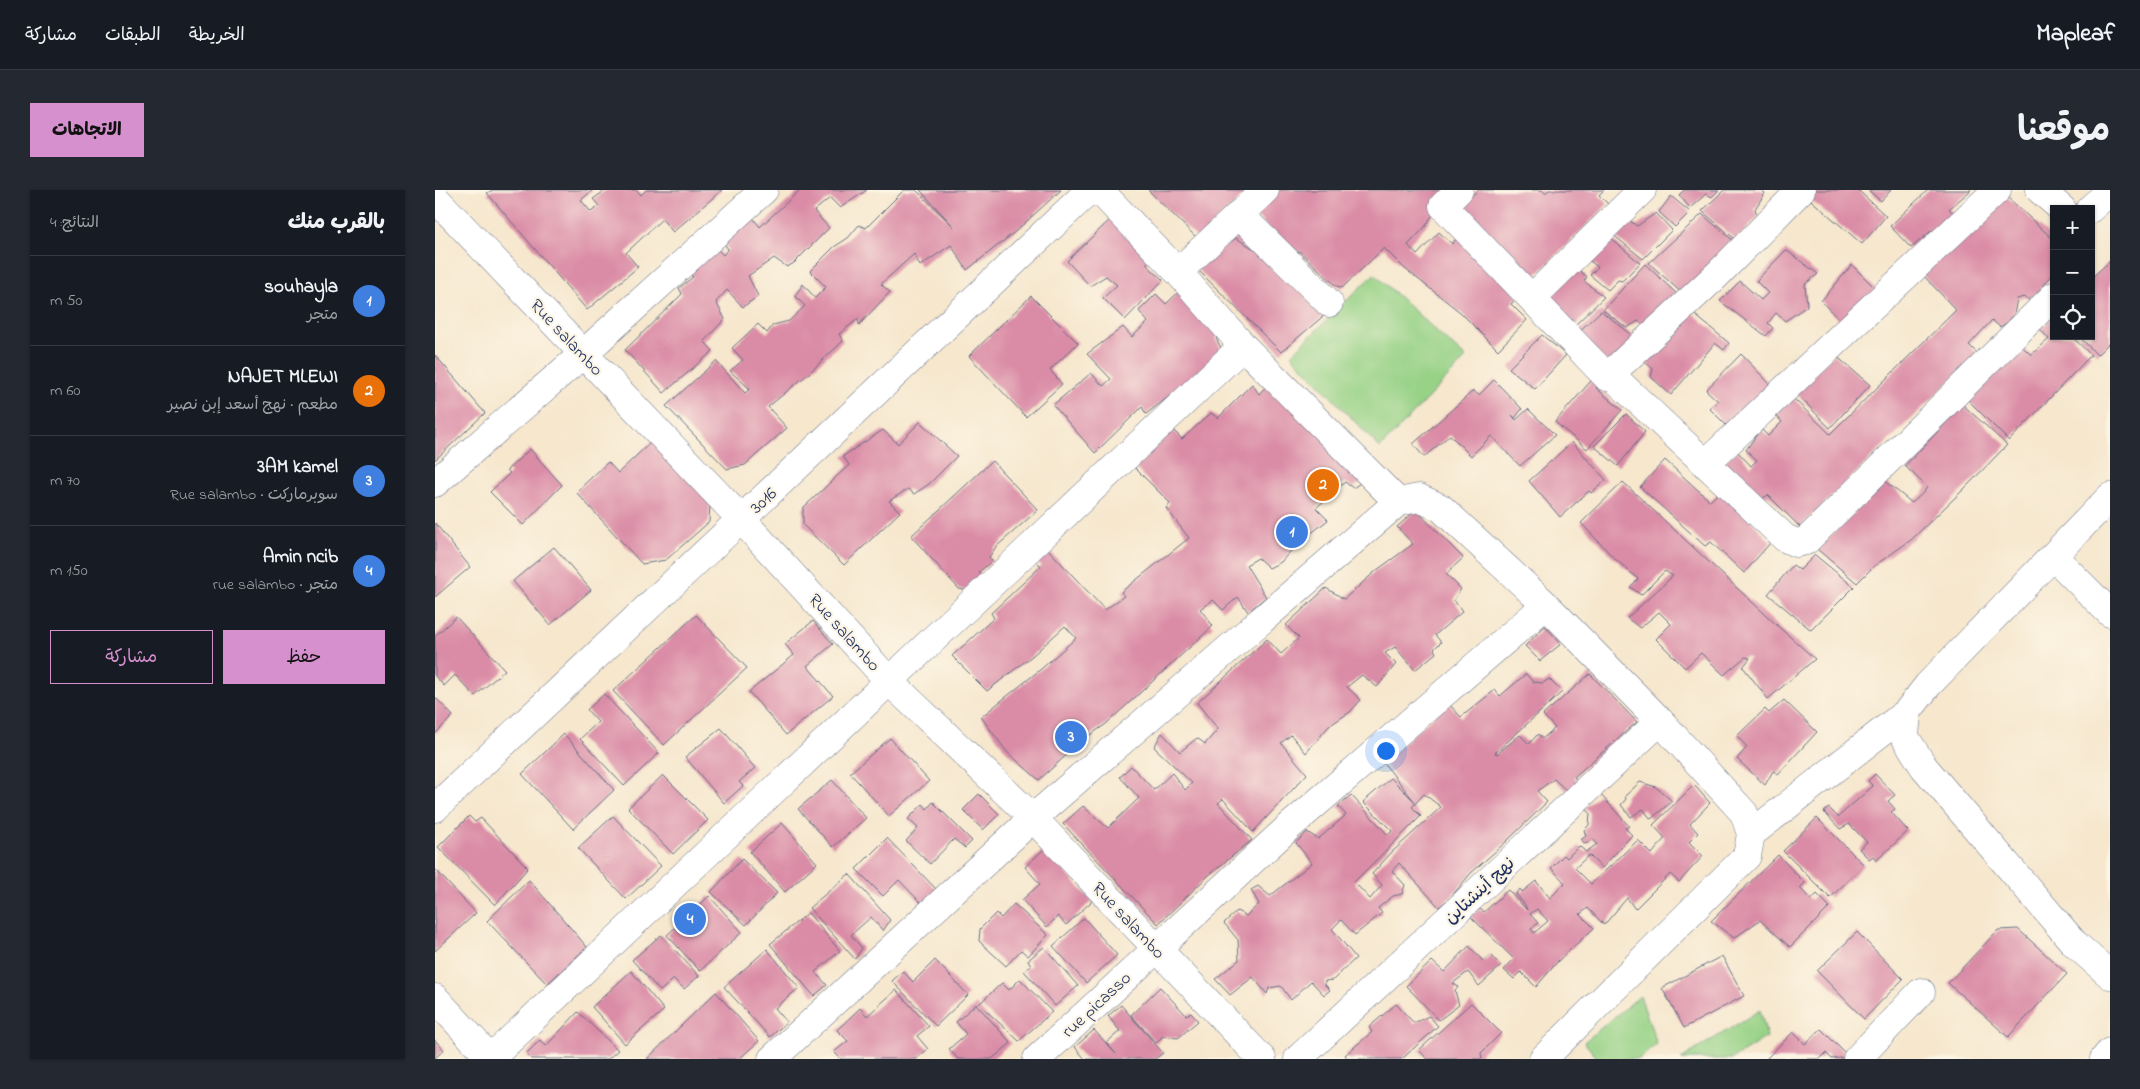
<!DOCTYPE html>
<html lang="ar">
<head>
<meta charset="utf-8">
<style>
	body { margin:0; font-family:"Indie Flower","Playpen Sans Arabic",sans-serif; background:#242831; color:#f1f3f6; direction:rtl }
	.controls { position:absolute; right:15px; top:15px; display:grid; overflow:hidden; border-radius:0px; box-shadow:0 1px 4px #0004 }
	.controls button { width:45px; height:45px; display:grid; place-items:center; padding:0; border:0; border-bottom:1px solid #363941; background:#171b24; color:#f1f3f6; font:25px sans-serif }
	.you { position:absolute; left:950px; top:560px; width:18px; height:18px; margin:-12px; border:4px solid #fff; border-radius:50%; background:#1a73e8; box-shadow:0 0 0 8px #1a73e833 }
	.badge { display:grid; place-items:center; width:32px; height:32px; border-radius:50%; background:#d690ce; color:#fff; font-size:16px; font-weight:700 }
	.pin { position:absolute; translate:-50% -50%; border:2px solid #fff; box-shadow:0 1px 5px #0006 }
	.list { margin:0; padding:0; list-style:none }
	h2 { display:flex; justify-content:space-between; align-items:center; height:65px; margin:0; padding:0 20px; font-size:21px }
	h2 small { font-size:16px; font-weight:400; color:#9ea1a6 }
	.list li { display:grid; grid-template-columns:32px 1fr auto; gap:15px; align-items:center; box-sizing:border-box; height:90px; padding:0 20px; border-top:1px solid #363941 }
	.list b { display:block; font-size:19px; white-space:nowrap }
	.list p { margin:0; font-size:16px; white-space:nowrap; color:#9ea1a6 }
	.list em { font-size:16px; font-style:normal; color:#9ea1a6 }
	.actions { display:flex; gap:10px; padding:15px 20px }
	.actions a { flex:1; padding:11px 0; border:1px solid #d690ce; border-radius:0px; text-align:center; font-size:18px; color:#d690ce }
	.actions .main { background:#d690ce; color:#111 }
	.icon { flex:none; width:28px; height:28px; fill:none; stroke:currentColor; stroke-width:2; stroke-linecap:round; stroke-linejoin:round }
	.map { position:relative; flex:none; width:1675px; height:869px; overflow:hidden; direction:ltr; border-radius:0px }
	header { display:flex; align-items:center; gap:30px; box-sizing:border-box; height:70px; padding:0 25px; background:#171b24; border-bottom:1px solid #363941 }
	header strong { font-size:24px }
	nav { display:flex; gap:28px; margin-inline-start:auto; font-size:18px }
	.intro { display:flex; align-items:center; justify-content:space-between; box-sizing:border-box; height:120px; padding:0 30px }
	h1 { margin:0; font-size:35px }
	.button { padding:12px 22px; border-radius:0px; background:#d690ce; color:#111; font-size:18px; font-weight:700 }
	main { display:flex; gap:30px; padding:0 30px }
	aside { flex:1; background:#171b24; border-radius:0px; box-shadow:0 1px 4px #0004 }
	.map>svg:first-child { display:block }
</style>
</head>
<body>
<header>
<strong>Mapleaf</strong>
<nav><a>الخريطة</a><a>الطبقات</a><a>مشاركة</a></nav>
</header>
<div class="intro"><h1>موقعنا</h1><a class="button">الاتجاهات</a></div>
<main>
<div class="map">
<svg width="1675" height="869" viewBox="0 0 1675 869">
	<rect width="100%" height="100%" fill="#fcf5e5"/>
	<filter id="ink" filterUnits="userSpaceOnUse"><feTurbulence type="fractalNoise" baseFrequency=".02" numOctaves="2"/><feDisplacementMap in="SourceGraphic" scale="10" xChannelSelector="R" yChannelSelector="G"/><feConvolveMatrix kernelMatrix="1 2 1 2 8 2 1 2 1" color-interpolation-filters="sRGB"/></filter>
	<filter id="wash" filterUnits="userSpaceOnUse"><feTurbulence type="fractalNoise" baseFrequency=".0096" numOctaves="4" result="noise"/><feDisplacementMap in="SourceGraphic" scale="20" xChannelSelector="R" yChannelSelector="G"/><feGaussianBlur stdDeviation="1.12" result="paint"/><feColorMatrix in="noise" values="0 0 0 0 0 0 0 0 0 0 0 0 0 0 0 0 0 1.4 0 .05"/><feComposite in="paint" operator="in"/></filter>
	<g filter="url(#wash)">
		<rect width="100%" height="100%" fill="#f6e7cd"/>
		<path fill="#97d286" stroke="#598072" d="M 939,84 L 1031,168 L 945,258 L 856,165 Z
			M 1205,806 L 1222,854 L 1204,869 L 1163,869 L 1149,852 Z
			M 1325,820 L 1332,847 L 1297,869 L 1246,869 Z"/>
		<g id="blocks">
			<path fill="#da8ba6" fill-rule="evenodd" d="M 58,0 L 158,0 L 146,10 L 156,22 L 164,16 L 158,9 L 171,0 L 202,0 L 206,5 L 211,0 L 287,0 L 238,42 L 227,29 L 191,63 L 203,77 L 152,120 L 52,3 Z
				M 365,0 L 432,0 L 405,18 L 395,8 L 379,21 L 394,38 L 359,73 L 352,77 L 339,68 L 313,86 L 323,106 L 308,117 L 292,100 L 281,112 L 290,129 L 269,151 L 278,161 L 229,203 L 190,160 L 247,104 L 244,98 L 258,87 L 250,79 L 276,53 L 288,65 L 293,59 L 284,47 L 315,24 L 325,37 Z
				M 469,0 L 481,0 L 519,37 L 485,0 L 626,0 L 581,41 L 532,80 L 516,55 L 485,76 L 479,64 L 446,94 L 455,102 L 424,135 L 423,129 L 404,144 L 408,151 L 373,184 L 333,217 L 352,238 L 310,275 L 292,279 L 231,216 L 281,171 L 310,203 L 315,199 L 295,181 L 308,170 L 297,158 L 323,134 L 332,143 L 338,135 L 354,131 L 370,116 L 360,106 L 368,94 L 380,108 L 391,97 L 375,81 L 399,57 L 413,48 L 424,35 L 431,38 Z
				M 713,0 L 814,0 L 763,49 Z
				M 836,0 L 1008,0 L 1011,4 L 990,37 L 973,55 L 982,65 L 1004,42 L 1017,54 L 1025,44 L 1087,102 L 1076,114 L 1092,130 L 1063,160 L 1025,122 L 969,78 L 949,58 L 907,98 L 900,95 L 864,61 L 856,65 L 816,19 Z
				M 1043,0 L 1107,0 L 1110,3 L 1114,0 L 1169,0 L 1164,5 L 1173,14 L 1093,93 L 1021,19 Z
				M 1249,0 L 1284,0 L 1277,7 L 1271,4 L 1255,18 L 1244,5 Z
				M 1289,0 L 1327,0 L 1330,3 L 1320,19 L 1323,27 L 1301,50 L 1267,21 Z
				M 1376,0 L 1423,0 L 1451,26 L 1427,54 L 1370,5 Z
				M 1433,0 L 1456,0 L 1446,11 Z
				M 1493,0 L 1536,0 L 1514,19 L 1523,27 L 1503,46 L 1497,40 L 1476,58 L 1455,36 Z
				M 1570,5 L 1619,50 L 1619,83 L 1596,110 L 1589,107 L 1582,109 L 1579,124 L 1573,132 L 1565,137 L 1557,130 L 1534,155 L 1543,164 L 1365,337 L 1333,305 L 1325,310 L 1287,273 L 1302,261 L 1316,276 L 1322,270 L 1311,260 L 1326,239 L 1333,246 L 1347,232 L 1339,223 L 1358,208 L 1395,244 L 1521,120 L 1486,83 Z
				M 1236,6 L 1255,22 L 1240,37 L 1224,22 Z
				M 1221,23 L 1237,40 L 1208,69 L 1176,43 L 1190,27 L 1202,36 Z
				M 681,24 L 721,65 L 711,74 L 728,90 L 690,130 L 668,108 L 682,95 L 671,86 L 655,96 L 632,71 Z
				M 1267,24 L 1301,53 L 1250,106 L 1214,73 Z
				M 1173,46 L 1205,73 L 1187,91 L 1183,90 L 1173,100 L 1155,85 L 1163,77 L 1152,69 Z
				M 801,48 L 839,71 L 893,122 L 846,162 L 760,77 Z
				M 1351,60 L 1383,84 L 1370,94 L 1372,116 L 1350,131 L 1341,123 L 1333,133 L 1338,138 L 1331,146 L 1285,111 L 1305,91 L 1326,110 L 1333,103 L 1321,91 Z
				M 1675,71 L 1675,152 L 1662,165 L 1644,146 L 1656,146 L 1656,88 Z
				M 1210,74 L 1245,107 L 1213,138 L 1203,131 L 1192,138 L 1168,120 Z
				M 1417,75 L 1441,99 L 1407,133 L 1386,111 Z
				M 1140,77 L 1152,87 L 1149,91 L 1169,107 L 1139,136 L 1107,111 Z
				M 748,98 L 790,140 L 781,148 L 787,160 L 753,192 L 711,224 L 707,217 L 660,263 L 618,215 L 656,183 L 668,196 L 676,189 L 652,164 L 688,137 L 697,147 L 713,132 L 704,121 L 721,104 L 731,114 Z
				M 596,106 L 643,153 L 615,180 L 627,194 L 591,227 L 534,166 Z
				M 1254,120 L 1294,153 L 1289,160 L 1280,153 L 1236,205 L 1216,187 L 1218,179 L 1201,164 Z
				M 1166,121 L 1204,150 L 1175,174 L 1141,144 Z
				M 1617,128 L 1619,146 L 1636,146 L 1656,165 L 1574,251 L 1532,209 L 1586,155 L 1596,165 L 1614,149 L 1605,139 Z
				M 1107,145 L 1131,165 L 1100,199 L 1074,178 Z
				M 1306,164 L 1336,195 L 1296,240 L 1274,218 L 1283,211 L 1271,200 Z
				M 1399,164 L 1435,195 L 1395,238 L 1361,203 Z
				M 0,165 L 50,223 L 0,270 Z
				M 1162,184 L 1168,187 L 1161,198 L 1187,220 L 1152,259 L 1120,232 Z
				M 1059,190 L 1087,219 L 1080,228 L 1077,225 L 1081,230 L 1093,219 L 1120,245 L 1085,276 L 1056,246 L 1036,266 L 1015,245 L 989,267 L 978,254 L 1038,201 L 1044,205 Z
				M 835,192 L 931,289 L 918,298 L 910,292 L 881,318 L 893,330 L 860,356 L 846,372 L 834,378 L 823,368 L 811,375 L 831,407 L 813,422 L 803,407 L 788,420 L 778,410 L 765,419 L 778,436 L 671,534 L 648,550 L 604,590 L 572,562 L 546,527 L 606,479 L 641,448 L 630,436 L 597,466 L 552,501 L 517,466 L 559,428 L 556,423 L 606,376 L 598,368 L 610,356 L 670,420 L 689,406 L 686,402 L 754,348 L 731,318 L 735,313 L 699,277 L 737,239 L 747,249 L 776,223 L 783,228 L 817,194 L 824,204 Z
				M 1528,215 L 1572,255 L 1530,298 L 1476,350 L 1439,376 L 1422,393 L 1382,359 L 1451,292 L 1477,313 L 1489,302 L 1492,297 L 1470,276 Z
				M 1191,224 L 1210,242 L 1183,276 L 1159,256 Z
				M 485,232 L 522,266 L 494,294 L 479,304 L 473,299 L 454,311 L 465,322 L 409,375 L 368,335 L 368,318 L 414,275 L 408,266 L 448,240 L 463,254 Z
				M 218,250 L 275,313 L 274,332 L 231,370 L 207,374 L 141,302 L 173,272 L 183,283 Z
				M 1137,252 L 1171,290 L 1156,303 L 1154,301 L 1125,327 L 1094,291 Z
				M 95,259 L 127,295 L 88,335 L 55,302 L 75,283 L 72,280 Z
				M 1230,270 L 1275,311 L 1287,300 L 1336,352 L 1309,383 L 1276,352 L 1270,356 L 1205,297 Z
				M 557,271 L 603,320 L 561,357 L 554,367 L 557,371 L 544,382 L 548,389 L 535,401 L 524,399 L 476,346 Z
				M 1188,292 L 1345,438 L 1380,469 L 1333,509 L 1308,477 L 1315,468 L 1310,467 L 1289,485 L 1266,463 L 1250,478 L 1221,449 L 1236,434 L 1224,422 L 1205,438 L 1192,428 L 1238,386 L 1230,381 L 1206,405 L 1195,397 L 1203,389 L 1178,367 L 1146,333 Z
				M 981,320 L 1028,368 L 1011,384 L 1026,399 L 1019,410 L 1027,422 L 1000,445 L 1006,452 L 999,459 L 1001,463 L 980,480 L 960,457 L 950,463 L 961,474 L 942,497 L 927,485 L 912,497 L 926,510 L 915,522 L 894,536 L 871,563 L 856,545 L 846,553 L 872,584 L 818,642 L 788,609 L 783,613 L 817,650 L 774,685 L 723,734 L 628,634 L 648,616 L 673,638 L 704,608 L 685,587 L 696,576 L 719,600 L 737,583 L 750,600 L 757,593 L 719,557 L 727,543 L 745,562 L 762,548 L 770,554 L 783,539 L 762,513 L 832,449 L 846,464 L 864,448 L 851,435 L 891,398 L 909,409 L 942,380 L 978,354 L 962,337 Z
				M 0,333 L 35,377 L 0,407 Z
				M 119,357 L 156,400 L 115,435 L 78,391 Z
				M 1380,365 L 1419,397 L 1376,440 L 1333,404 L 1358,375 L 1365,380 Z
				M 261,425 L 312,478 L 229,555 L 178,501 Z
				M 21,427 L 70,480 L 40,506 L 20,485 L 9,496 L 0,486 L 0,446 Z
				M 378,431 L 398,454 L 372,476 L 398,506 L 351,545 L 314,502 L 359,465 L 350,454 Z
				M 1110,436 L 1126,454 L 1105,471 L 1090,456 Z
				M 1091,484 L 1098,492 L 1108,493 L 1114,489 L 1127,502 L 1060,563 L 1062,564 L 1085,545 L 1094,554 L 1103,544 L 1107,549 L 1120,538 L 1108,525 L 1155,484 L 1202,532 L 1139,587 L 1143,592 L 1132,601 L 1119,589 L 1102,601 L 1112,612 L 1072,651 L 1036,683 L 1016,707 L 1004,717 L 964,673 L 957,681 L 970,695 L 967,704 L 958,706 L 943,718 L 947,723 L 920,745 L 906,730 L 897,739 L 921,768 L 898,790 L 890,791 L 890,795 L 895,800 L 889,805 L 876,791 L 856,810 L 846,796 L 834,798 L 832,804 L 818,787 L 795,805 L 780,789 L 804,770 L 803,750 L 789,733 L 802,721 L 811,726 L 824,714 L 816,700 L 823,696 L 835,706 L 877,673 L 861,653 L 872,642 L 883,649 L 888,645 L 911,625 L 903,616 L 916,605 L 953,645 L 957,641 L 928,612 L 956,588 L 980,612 L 948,572 L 1013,513 L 1026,527 L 1060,500 L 1065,506 ZM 989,604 L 1006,617 L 956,663 L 937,684 L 947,695 L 935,709 L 919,692 L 986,626 L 977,617 Z
				M 169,504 L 224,563 L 189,596 L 145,549 L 163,532 L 152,520 Z
				M 0,507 L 18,526 L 0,544 Z
				M 1349,510 L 1382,542 L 1343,584 L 1338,581 L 1330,595 L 1302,569 L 1312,557 L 1302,546 L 1330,519 L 1334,523 Z
				M 286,538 L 320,578 L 304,592 L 308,596 L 289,613 L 250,567 Z
				M 129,544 L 179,600 L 138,639 L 87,584 Z
				M 455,548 L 494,591 L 454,626 L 415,583 Z
				M 1440,584 L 1460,605 L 1453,611 L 1460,619 L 1456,622 L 1473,641 L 1441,671 L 1438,666 L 1434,669 L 1424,659 L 1432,652 L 1414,634 L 1405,639 L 1389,622 L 1394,618 L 1403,627 L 1438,596 L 1433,591 Z
				M 228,585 L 273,630 L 238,664 L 193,618 Z
				M 397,590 L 431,628 L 398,657 L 363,619 Z
				M 1205,592 L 1221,597 L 1237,611 L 1216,629 L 1208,619 L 1196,627 L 1186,615 L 1191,609 L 1190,606 Z
				M 1259,595 L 1275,613 L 1255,634 L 1263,643 L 1254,652 L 1268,666 L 1244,692 L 1235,684 L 1200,719 L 1192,708 L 1169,735 L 1153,718 L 1145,724 L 1159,738 L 1123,771 L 1101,797 L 1086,782 L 1079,789 L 1069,780 L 1079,769 L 1035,726 L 1045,719 L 1049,722 L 1073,700 L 1092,720 L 1090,715 L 1081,704 L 1085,699 L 1087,702 L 1101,691 L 1115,708 L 1130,693 L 1116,678 L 1129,665 L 1132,668 L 1144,656 L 1151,662 L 1162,654 L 1158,649 L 1151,654 L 1146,650 L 1151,646 L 1149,640 L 1154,635 L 1155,623 L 1150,617 L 1165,604 L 1194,636 L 1190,638 L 1197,645 L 1167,678 L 1154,665 L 1140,678 L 1156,694 L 1203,650 L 1217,664 L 1230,648 L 1218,635 ZM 1102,719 L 1113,731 L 1099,743 L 1096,739 L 1103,733 L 1095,724 Z
				M 544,604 L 564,624 L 548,640 L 528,620 Z
				M 498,612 L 537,651 L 530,658 L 519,649 L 495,674 L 471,651 L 483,638 L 473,629 L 488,614 L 492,619 Z
				M 34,626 L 40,632 L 46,628 L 93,678 L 60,715 L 3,657 Z
				M 178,626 L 226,676 L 191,709 L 143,658 Z
				M 1382,628 L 1429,675 L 1395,708 L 1348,661 Z
				M 347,633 L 382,673 L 350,702 L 315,662 Z
				M 452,648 L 502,700 L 487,714 L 464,690 L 448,706 L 421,679 Z
				M 609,659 L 657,711 L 631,735 L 623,726 L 612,737 L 587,710 L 605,694 L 590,677 Z
				M 1343,665 L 1370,693 L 1365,698 L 1376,710 L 1382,704 L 1395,717 L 1355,757 L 1325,730 L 1299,748 L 1276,731 Z
				M 307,669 L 342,703 L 311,735 L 276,702 Z
				M 0,679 L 41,723 L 0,761 Z
				M 414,684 L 455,730 L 448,741 L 436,727 L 416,745 L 427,758 L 420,769 L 374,718 Z
				M 94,690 L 152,757 L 112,794 L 52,731 Z
				M 274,706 L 307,742 L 265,781 L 232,745 Z
				M 579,714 L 613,745 L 593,766 L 586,760 L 571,776 L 544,751 L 545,739 L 561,723 L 566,728 Z
				M 373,723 L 405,761 L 380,782 L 392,795 L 379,806 L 335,754 Z
				M 649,728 L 682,765 L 651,793 L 618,756 Z
				M 1583,739 L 1632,784 L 1573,847 L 1513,793 L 1563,740 Z
				M 1422,742 L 1468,789 L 1429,829 L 1382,781 Z
				M 226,745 L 264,786 L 249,799 L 239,789 L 225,801 L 197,770 Z
				M 1034,756 L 1048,771 L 1056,765 L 1066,776 L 1044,796 L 1033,782 L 1018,793 L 1023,797 L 1020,801 L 1024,815 L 1004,830 L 971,796 L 997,771 L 1009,782 Z
				M 609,757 L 643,796 L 620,816 L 589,781 L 596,775 L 593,770 Z
				M 332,759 L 364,798 L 340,818 L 352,832 L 335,847 L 289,797 Z
				M 1287,766 L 1309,806 L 1249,838 L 1227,798 Z
				M 500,770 L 533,805 L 501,836 L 457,791 L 468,781 L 478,792 Z
				M 196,781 L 229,820 L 190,854 L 157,817 Z
				M 585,789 L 617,822 L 584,851 L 544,814 L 567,793 L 574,800 Z
				M 725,797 L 751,825 L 756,823 L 763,831 L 743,848 L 728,846 L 721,853 L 696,825 Z
				M 461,800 L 494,836 L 482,846 L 493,859 L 481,869 L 406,869 L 399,862 L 413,851 L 402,840 L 425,818 L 432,826 Z
				M 281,802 L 324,851 L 304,869 L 212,869 Z
				M 1036,813 L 1066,843 L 1046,863 L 1047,869 L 992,869 L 984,860 Z
				M 541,814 L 576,853 L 557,869 L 523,869 L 514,859 L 531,844 L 521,832 Z
				M 961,814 L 979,833 L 994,826 L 1003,836 L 967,869 L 913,869 L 910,865 L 937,842 L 934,837 Z
				M 686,815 L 728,863 L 720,869 L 650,869 L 640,857 L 659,840 L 681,864 L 671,853 L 685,841 L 673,826 Z
				M 143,822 L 183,860 L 173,869 L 96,869 L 91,864 L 105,850 L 111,856 Z
				M 1386,839 L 1414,867 L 1397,869 L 1391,863 L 1385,869 L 1331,869 L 1358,842 L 1370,854 Z
				M 0,850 L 9,860 L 0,868 Z"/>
		</g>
	</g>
	<g filter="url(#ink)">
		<use href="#blocks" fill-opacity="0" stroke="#686f85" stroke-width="1"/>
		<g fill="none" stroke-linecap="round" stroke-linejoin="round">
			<defs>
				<path id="minor" d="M 664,0 L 743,82 L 808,156 L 963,312
					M 1024,0 L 1008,16 L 1172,187 L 1178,187 L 1350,348 L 1361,353 L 1371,351 L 1619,106
					M 1605,0 L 1627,19
					M 0,8 L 307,330 L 454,491 L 598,628 L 827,869
					M 1655,19 L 1675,1
					M 804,24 L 894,113
					M 743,82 L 830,0
					M 1097,108 L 1207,0
					M 1172,187 L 1283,84 L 1366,0
					M 1270,274 L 1562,0
					M 0,293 L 148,164 L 329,0
					M 1675,307 L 1493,495 L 1472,522 L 1470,547 L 1489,577 L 1639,753 L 1675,785
					M 1618,366 L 1675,423
					M 0,618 L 655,0
					M 1316,644 L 1472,522
					M 0,808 L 56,869
					M 55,869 L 808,156
					M 337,869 L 598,628 L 963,312 L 984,308 L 1006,318 L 1111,415 L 1225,531 L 1309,623 L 1316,644 L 1312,666 L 1108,869
					M 602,869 L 855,636 L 1111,415
					M 863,869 L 1225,531
					M 1422,869 L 1486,802
					M 1669,869 L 1675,862"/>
			</defs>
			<use href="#minor" stroke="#686f85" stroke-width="29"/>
			<use href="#minor" stroke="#fff" stroke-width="28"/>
		</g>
	</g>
	<g text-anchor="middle" stroke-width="4.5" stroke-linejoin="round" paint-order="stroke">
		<g font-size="18" fill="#1b2f5e" stroke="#fcf5e5">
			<text transform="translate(132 147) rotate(47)" y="6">Rue salambo</text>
			<text transform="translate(328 310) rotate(-43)" y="6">3016</text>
			<text transform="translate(410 442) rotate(48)" y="6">Rue salambo</text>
			<text transform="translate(1044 700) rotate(-43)" y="6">نهج أينشتاين</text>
			<text transform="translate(694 730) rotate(47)" y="6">Rue salambo</text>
			<text transform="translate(661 814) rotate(-43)" y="6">rue picasso</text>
		</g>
	</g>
</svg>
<div class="controls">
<button>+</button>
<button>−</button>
<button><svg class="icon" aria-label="locate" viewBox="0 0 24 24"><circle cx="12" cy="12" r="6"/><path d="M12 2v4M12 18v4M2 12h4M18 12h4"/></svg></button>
</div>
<div class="you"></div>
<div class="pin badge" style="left:857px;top:342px;background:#3f7fe0">1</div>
<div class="pin badge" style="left:888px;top:295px;background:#e8710a">2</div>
<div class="pin badge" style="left:636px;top:547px;background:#3f7fe0">3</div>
<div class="pin badge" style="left:255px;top:729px;background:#3f7fe0">4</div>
</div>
<aside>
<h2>بالقرب منك<small>النتائج: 4</small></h2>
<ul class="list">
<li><span class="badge" style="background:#3f7fe0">1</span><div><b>souhayla</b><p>متجر</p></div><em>50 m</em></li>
<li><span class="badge" style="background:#e8710a">2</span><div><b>NAJET MLEWI</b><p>مطعم · نهج أسعد إبن نصير</p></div><em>60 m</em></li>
<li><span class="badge" style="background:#3f7fe0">3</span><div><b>3AM kamel</b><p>سوبرماركت · Rue salambo</p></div><em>70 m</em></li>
<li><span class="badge" style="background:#3f7fe0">4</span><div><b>Amin ncib</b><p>متجر · rue salambo</p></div><em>150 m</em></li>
</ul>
<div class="actions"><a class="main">حفظ</a><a>مشاركة</a></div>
</aside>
</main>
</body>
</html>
